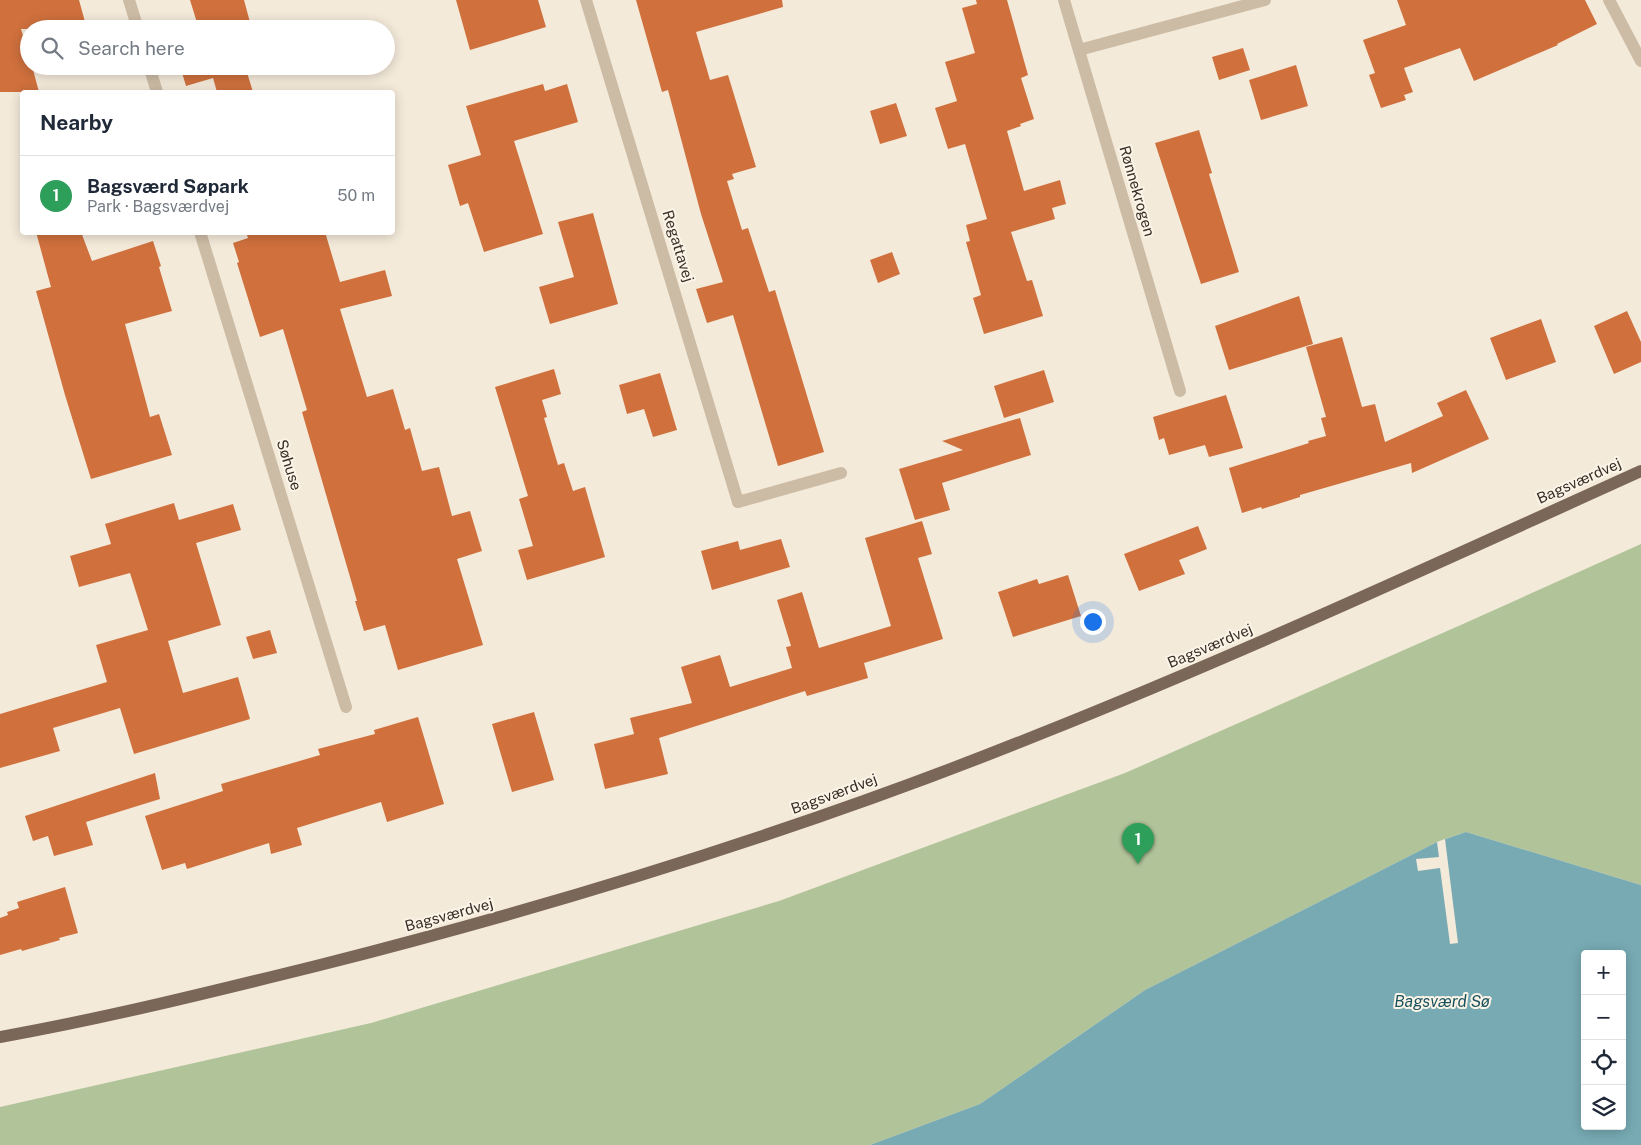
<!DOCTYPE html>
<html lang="en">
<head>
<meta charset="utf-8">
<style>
	body { margin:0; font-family:"Public Sans",sans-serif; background:#f6f6f7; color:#1f2937 }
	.controls { position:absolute; right:15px; bottom:15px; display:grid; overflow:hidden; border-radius:5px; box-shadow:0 2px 12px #0003 }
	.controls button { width:45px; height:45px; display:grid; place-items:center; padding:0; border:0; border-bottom:1px solid #e0e1e3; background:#fff; color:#1f2937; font:25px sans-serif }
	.you { position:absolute; left:1092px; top:621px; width:18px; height:18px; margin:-12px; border:4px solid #fff; border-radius:50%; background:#1a73e8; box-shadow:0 0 0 8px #1a73e833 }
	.badge { display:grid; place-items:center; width:32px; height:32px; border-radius:50%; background:#0b8043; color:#fff; font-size:16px; font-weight:700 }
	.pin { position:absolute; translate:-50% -41px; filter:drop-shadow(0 1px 2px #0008) }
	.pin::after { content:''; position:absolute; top:26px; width:18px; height:15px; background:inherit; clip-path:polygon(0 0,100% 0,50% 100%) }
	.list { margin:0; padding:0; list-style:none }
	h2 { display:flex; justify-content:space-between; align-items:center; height:65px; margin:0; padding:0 20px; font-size:21px }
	h2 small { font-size:16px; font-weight:400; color:#747a83 }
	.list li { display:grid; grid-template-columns:32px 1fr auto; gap:15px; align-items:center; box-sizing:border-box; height:80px; padding:0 20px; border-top:1px solid #e0e1e3 }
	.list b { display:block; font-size:19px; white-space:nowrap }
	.list p { margin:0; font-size:16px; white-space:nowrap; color:#747a83 }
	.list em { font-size:16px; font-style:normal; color:#747a83 }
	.icon { flex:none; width:28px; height:28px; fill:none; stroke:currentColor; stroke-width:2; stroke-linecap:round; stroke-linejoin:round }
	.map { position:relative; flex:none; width:1641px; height:1145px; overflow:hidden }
	.search { position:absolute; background:#fff; box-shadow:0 2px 12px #0003; left:20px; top:20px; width:375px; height:55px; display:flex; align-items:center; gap:12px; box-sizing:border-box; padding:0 18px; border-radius:28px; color:#747a83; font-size:19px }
	.panel { position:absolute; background:#fff; box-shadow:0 2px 12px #0003; left:20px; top:90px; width:375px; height:145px; border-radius:5px }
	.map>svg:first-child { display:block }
</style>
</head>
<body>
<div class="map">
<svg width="1641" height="1145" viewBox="0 0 1641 1145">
	<rect width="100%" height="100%" fill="#f4eada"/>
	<path fill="#b1c499" d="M 1641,544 L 1641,885 L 1466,832 L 1437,842 L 1145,990 L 980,1104 L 870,1145 L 0,1145 L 0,1107 L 371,1023 L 779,901 L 1125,773 L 1463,624 Z"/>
	<path fill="#77aab3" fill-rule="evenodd" d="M 1466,832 L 1641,885 L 1641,1145 L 870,1145 L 980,1104 L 1145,990 L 1437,842 ZM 1585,954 L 1622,954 L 1622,1126 L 1585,1126 Z"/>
	<path fill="#f4eada" d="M 1445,839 L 1458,943 L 1450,944 L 1440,868 L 1418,871 L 1416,859 L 1439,857 L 1437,842 Z"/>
	<path fill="#cf703d" d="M 0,0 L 79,0 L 87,29 L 21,29 L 29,56 L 29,66 L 32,66 L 39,92 L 0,92 Z
		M 190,0 L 244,0 L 251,26 L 255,25 L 256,29 L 199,29 Z
		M 456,0 L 538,0 L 546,27 L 470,50 Z
		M 636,0 L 782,0 L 783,7 L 696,32 L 710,80 L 728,75 L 756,167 L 732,174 L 734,179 L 727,181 L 742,230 L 748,228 L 769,292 L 775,290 L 824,452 L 778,466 L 733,315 L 707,323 L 696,289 L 723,282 L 701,214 L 668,90 L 662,92 Z
		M 976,0 L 1007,0 L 1028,75 L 1021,78 L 1034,119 L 1020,124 L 1021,126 L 1007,131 L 1024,191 L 1060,180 L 1066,204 L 1052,208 L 1055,219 L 1011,232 L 1027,281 L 1032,280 L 1043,316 L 984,334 L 973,298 L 981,295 L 966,242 L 970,241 L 966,225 L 987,219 L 965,144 L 948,149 L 935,108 L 957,101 L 945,62 L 975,53 L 962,8 L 977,4 Z
		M 1397,0 L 1585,0 L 1597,24 L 1557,44 L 1558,45 L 1474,81 L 1460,48 L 1404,68 L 1413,92 L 1404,95 L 1406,100 L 1381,108 L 1369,75 L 1375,73 L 1363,40 L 1406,25 Z
		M 1243,48 L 1250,70 L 1219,80 L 1212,57 Z
		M 1296,65 L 1308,106 L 1261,120 L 1249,80 Z
		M 180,66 L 245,66 L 253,92 L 217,92 L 213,78 L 186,86 Z
		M 543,84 L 545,91 L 567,84 L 578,122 L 514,141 L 543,234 L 484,252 L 468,203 L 460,206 L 448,165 L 481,155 L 466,106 Z
		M 896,103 L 907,136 L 880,144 L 870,111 Z
		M 1199,130 L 1212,173 L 1209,174 L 1239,272 L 1201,284 L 1155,143 Z
		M 593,213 L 618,304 L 550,324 L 539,287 L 574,277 L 558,222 Z
		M 36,232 L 81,232 L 92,261 L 153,241 L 161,266 L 159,267 L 172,311 L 125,324 L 150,417 L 159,414 L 172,455 L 91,479 L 65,395 L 36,291 L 51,287 Z
		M 246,232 L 325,232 L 340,282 L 385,270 L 392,296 L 340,309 L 367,397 L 393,389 L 405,430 L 410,428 L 422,471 L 439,467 L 452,516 L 470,511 L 482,551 L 457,559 L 483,645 L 398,670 L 385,625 L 364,631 L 355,601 L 357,601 L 302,412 L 307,410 L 283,329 L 260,337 L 237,263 L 239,262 L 233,243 L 248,238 Z
		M 892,252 L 900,274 L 878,283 L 870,260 Z
		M 1299,296 L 1313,344 L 1229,370 L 1215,326 Z
		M 1627,311 L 1641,342 L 1641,362 L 1614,374 L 1594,326 Z
		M 1541,319 L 1556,362 L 1506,380 L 1490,338 Z
		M 1342,337 L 1362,407 L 1375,404 L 1385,442 L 1443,416 L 1437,403 L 1466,390 L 1489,439 L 1412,473 L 1411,463 L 1300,495 L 1300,497 L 1262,509 L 1261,507 L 1242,513 L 1229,468 L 1309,443 L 1308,441 L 1326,436 L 1321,418 L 1326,417 L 1306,347 Z
		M 554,369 L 561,394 L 542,400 L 547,417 L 544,418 L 558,465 L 564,463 L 573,491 L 585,487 L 605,557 L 527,580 L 518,550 L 533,546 L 519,499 L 528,496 L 495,387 Z
		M 1044,370 L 1054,402 L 1004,418 L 994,386 Z
		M 660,373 L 677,430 L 653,437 L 644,409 L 627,414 L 619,385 Z
		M 1226,395 L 1243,448 L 1209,457 L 1205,445 L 1169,455 L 1164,438 L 1159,440 L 1153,417 Z
		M 1020,418 L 1031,455 L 942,483 L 950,510 L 915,520 L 899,469 L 963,450 L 942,441 Z
		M 174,503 L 179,520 L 233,504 L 241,530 L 196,543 L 221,625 L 168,641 L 183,693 L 238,677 L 250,719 L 134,754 L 120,708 L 53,728 L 60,751 L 0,768 L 0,714 L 107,682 L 96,645 L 148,630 L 130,573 L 79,587 L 70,556 L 111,544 L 105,524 Z
		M 922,521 L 932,554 L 918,558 L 943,639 L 864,663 L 868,678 L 807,696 L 805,691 L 659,738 L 668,774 L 605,789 L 594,744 L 634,734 L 630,718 L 692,703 L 681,667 L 720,655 L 730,687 L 792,668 L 786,647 L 791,646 L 777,600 L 802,592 L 819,648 L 891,626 L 865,538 Z
		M 1198,526 L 1207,549 L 1179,560 L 1185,574 L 1139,591 L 1124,554 Z
		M 781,539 L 790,567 L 712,590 L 701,551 L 738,541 L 740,550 Z
		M 1068,575 L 1081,616 L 1013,637 L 998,592 L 1037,579 L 1039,584 Z
		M 270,630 L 277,653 L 253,659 L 246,637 Z
		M 534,712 L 554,780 L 512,792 L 492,724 Z
		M 418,717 L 444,804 L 387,822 L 381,802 L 297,828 L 302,845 L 271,854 L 269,843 L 187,869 L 185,863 L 162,870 L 145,816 L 223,791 L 221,784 L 320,755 L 318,749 L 375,734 L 374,730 Z
		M 155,773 L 160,799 L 86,822 L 93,845 L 54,856 L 48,836 L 33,841 L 25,816 Z
		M 65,887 L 78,933 L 59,938 L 60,940 L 22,951 L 21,949 L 0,955 L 0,918 L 8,915 L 7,912 L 19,908 L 17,902 Z"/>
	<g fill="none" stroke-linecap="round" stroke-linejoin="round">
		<path stroke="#cdbca5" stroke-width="12" d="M 1609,0 L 1641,61
			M 738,502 L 841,473"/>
		<path stroke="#cdbca5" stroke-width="12" d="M 129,0 L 138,29
			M 586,0 L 738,502
			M 1064,0 L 1180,391
			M 1079,50 L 1265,0
			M 149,66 L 157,92
			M 200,232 L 346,707"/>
		<path stroke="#7b6757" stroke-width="12" d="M 0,1037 C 106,1018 211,992 316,966 C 561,904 805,829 1040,734 C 1243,653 1442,561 1641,471"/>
	</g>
	<g text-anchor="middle" stroke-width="4" stroke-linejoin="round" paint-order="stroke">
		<g font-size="15" fill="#382e27" stroke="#fbf4e7">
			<text transform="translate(1137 191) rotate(74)" y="5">Rønnekrogen</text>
			<text transform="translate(678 246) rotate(73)" y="5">Regattavej</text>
			<text transform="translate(289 465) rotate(73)" y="5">Søhuse</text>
			<text transform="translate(1579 481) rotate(-24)" y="5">Bagsværdvej</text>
			<text transform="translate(1210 646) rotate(-23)" y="5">Bagsværdvej</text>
			<text transform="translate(834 794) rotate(-20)" y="5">Bagsværdvej</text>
			<text transform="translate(449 915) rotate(-15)" y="5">Bagsværdvej</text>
		</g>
		<g font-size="16" font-style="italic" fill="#19515d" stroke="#fbf4e7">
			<text x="1442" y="1007">Bagsværd Sø</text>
		</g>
	</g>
</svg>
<div class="controls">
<button>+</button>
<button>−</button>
<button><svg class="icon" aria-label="locate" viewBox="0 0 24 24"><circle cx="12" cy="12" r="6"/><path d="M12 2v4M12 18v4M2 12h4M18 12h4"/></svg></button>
<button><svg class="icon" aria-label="layers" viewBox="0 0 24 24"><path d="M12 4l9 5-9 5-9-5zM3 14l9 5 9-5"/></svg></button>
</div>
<div class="you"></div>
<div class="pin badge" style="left:1138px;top:864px;background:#2e9e5b">1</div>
<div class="search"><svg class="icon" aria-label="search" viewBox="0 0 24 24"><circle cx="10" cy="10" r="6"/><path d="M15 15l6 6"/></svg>Search here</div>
<section class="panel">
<h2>Nearby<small></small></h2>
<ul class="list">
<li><span class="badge" style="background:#2e9e5b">1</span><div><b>Bagsværd Søpark</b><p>Park · Bagsværdvej</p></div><em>50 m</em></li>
</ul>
</section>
</div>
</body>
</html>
